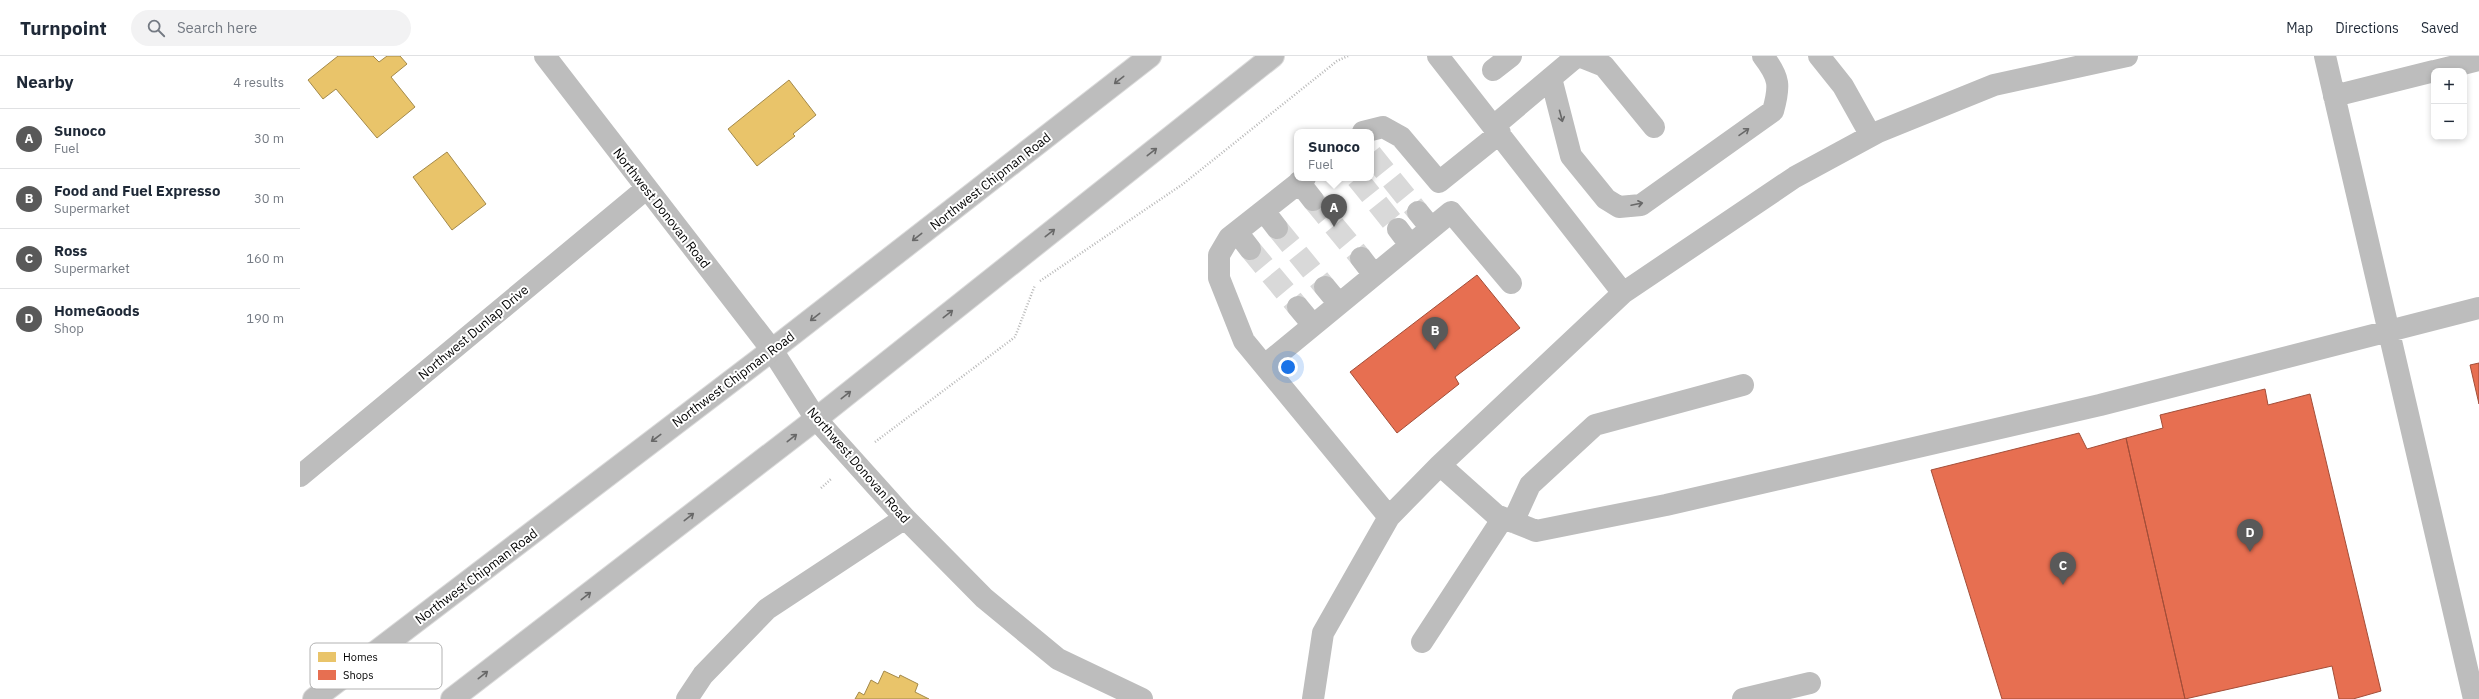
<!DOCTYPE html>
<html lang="en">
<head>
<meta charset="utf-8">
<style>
	body { margin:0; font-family:"IBM Plex Sans",sans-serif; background:#f2f2f3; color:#1f2937 }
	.controls { position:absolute; right:12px; top:12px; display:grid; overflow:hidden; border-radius:8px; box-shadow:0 2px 6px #0003 }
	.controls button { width:36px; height:36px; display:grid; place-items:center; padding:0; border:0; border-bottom:1px solid #e0e1e3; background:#fff; color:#1f2937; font:20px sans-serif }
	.you { position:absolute; left:988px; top:311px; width:14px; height:14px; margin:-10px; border:3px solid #fff; border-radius:50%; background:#1a73e8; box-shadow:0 0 0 6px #1a73e833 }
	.badge { display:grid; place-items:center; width:26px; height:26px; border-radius:50%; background:#595959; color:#fff; font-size:13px; font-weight:700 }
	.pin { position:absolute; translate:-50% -33px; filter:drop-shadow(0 1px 2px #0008) }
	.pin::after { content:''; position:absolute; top:21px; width:14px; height:12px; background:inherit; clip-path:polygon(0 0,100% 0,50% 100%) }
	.popup { position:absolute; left:994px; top:73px; width:80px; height:52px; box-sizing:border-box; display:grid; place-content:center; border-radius:8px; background:#fff; filter:drop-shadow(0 1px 3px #0005); font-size:13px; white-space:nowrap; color:#747a83 }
	.popup b { font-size:15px; color:#1f2937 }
	.popup::after { content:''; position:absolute; left:50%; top:100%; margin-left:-8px; border:8px solid transparent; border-top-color:#fff }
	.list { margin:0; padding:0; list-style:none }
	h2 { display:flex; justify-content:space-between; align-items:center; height:52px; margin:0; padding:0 16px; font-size:17px }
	h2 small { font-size:13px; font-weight:400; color:#747a83 }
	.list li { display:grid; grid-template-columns:26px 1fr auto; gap:12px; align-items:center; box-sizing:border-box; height:60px; padding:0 16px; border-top:1px solid #e0e1e3 }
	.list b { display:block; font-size:15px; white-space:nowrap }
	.list p { margin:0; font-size:13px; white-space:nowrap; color:#747a83 }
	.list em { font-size:13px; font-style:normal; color:#747a83 }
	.icon { flex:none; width:22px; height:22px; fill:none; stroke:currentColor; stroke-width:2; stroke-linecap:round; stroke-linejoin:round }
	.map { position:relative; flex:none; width:2179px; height:643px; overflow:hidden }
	header { display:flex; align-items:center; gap:24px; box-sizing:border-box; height:56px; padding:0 20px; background:#fff; border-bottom:1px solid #e0e1e3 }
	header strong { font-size:19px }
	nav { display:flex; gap:22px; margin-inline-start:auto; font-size:14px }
	.search { width:280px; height:36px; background:#f2f2f3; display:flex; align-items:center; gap:10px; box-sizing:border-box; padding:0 14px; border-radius:22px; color:#747a83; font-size:15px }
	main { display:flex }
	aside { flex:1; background:#fff }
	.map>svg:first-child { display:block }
</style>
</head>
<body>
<header>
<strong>Turnpoint</strong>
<div class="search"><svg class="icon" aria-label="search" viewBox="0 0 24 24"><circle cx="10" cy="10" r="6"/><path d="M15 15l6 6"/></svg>Search here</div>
<nav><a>Map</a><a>Directions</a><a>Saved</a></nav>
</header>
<main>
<aside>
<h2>Nearby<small>4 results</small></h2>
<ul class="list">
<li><span class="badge">A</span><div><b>Sunoco</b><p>Fuel</p></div><em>30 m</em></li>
<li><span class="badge">B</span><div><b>Food and Fuel Expresso</b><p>Supermarket</p></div><em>30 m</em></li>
<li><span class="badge">C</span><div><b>Ross</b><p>Supermarket</p></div><em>160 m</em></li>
<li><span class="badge">D</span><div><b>HomeGoods</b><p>Shop</p></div><em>190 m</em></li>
</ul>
</aside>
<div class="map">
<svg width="2179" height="643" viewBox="0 0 2179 643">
	<rect width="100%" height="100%" fill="#fff"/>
	<path fill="#e9c46a" stroke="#a3894a" d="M 38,0 L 73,0 L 79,6 L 87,0 L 100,0 L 107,8 L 91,21 L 115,51 L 77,82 L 36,33 L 23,43 L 8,24 Z
		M 489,24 L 516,59 L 493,78 L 495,80 L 457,110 L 428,73 Z
		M 147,96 L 186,148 L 152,174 L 113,121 Z
		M 584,615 L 599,622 L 600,619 L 618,628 L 615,636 L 629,643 L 555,643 L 559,636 L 564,639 L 571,624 L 578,628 Z"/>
	<path fill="#e76f51" stroke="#a24e39" d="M 1177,219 L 1220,272 L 1155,321 L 1159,328 L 1097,377 L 1050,316 Z
		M 2179,307 L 2179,348 L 2170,309 Z
		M 1965,333 L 1968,349 L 2010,338 L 2081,635 L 2053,643 L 2039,643 L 2032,610 L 1885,643 L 1826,382 L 1863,372 L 1860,359 Z
		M 1779,377 L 1787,393 L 1826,382 L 1885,643 L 1702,643 L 1631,414 Z"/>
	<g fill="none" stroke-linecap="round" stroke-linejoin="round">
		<path stroke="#d9d9d9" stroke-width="22" stroke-dasharray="22 11" stroke-linecap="butt" d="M 1071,98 L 1118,156
			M 1057,122 L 1098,173
			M 1013,144 L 1061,202
			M 977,172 L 1025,231
			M 950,193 L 998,251"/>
		<defs>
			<path id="major" d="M 14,643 L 472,294 L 850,0
				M 152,643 L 516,363 L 973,0"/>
		</defs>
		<use href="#major" stroke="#dbdbdb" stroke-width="24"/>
		<path stroke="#b8b8b8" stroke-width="2.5" stroke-dasharray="1 2" stroke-linecap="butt" d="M 740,225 L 883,128 L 1037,5 L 1048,0
			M 575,386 L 715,281 L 735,229
			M 521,432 L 531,423"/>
		<path stroke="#bdbdbd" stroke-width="22" d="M 245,0 L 472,294 L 516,363 L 605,462 L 684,542 L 758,603 L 842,643
			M 1138,0 L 1323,237
			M 1279,0 L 1304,10 L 1354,71
			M 1519,0 L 1543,30 L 1571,80
			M 2025,0 L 2174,643
			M 1193,14 L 1211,0
			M 2135,15 L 2179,4
			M 1251,22 L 1271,100 L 1306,143 L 1319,151 L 1341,149 L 1473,55 C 1480,30 1480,22 1463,0
			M 2034,40 L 2134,15
			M 1194,70 L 1277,0
			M 1063,76 L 1083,71 L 1101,81 L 1139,126 L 1200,77
			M 1005,122 L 929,182 L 919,199 L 919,222 L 944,285 L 1089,461
			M 999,126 L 1013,144
			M 964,155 L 977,172
			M 1118,156 L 1131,172
			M 1098,173 L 1110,189
			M 937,176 L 950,193
			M 1061,202 L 1074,219
			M 1025,231 L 1039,248
			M 998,251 L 1013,269
			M 965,309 L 1151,156 L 1211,227
			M 1140,409 L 1196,459 L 1236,475 L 1366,449 L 1800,349 L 2179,252
			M 0,420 L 347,132
			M 1213,466 L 1230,429 L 1295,369 L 1443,329
			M 1122,586 L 1203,462
			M 387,643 L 403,619 L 467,553 L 605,462
			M 1013,643 L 1023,577 L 1089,461 L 1140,409 L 1323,237 L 1495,121 L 1578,76 L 1694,29 L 1827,0
			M 1443,643 L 1510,627"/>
		<use href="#major" stroke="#bdbdbd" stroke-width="22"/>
	</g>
	<defs><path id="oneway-shaft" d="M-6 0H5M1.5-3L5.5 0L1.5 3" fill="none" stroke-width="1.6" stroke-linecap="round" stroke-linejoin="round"/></defs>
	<g stroke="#686868">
		<use href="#oneway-shaft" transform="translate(819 24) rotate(142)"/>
		<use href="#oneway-shaft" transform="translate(1261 60) rotate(75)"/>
		<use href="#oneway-shaft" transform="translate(1444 76) rotate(-35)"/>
		<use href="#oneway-shaft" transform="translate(852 96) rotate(-38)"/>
		<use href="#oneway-shaft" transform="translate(1337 148) rotate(-12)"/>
		<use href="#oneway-shaft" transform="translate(750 177) rotate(-38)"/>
		<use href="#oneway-shaft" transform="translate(617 181) rotate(142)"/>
		<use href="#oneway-shaft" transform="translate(648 258) rotate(-38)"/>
		<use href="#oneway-shaft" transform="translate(515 261) rotate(142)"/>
		<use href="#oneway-shaft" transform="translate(546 339) rotate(-38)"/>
		<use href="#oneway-shaft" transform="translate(356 382) rotate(143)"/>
		<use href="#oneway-shaft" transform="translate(492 382) rotate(-38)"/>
		<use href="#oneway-shaft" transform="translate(389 461) rotate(-38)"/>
		<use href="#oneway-shaft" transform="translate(286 540) rotate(-38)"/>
		<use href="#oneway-shaft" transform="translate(183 619) rotate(-38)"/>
	</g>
	<g text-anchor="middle" stroke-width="4" stroke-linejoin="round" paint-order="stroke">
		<g font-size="13" fill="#000" stroke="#fff">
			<text transform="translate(690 125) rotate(-38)" y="5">Northwest Chipman Road</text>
			<text transform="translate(362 152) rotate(52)" y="5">Northwest Donovan Road</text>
			<text transform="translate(173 276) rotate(-40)" y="5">Northwest Dunlap Drive</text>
			<text transform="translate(433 323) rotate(-37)" y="5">Northwest Chipman Road</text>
			<text transform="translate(559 409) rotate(49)" y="5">Northwest Donovan Road</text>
			<text transform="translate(176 520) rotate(-37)" y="5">Northwest Chipman Road</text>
		</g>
	</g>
	<rect x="10" y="587" width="132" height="46" rx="6" fill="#fff" stroke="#b2b2b2" stroke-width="1"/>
	<rect x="18" y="596" width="18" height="10" fill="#e9c46a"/>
	<rect x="18" y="614" width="18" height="10" fill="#e76f51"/>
	<g font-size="11" fill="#000">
		<text x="43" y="605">Homes</text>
		<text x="43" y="623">Shops</text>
	</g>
</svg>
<div class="controls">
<button>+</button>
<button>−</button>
</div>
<div class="you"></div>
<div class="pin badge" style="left:1034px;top:171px">A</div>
<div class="popup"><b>Sunoco</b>Fuel</div>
<div class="pin badge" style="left:1135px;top:294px">B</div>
<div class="pin badge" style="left:1763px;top:529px">C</div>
<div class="pin badge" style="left:1950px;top:496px">D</div>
</div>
</main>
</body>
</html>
